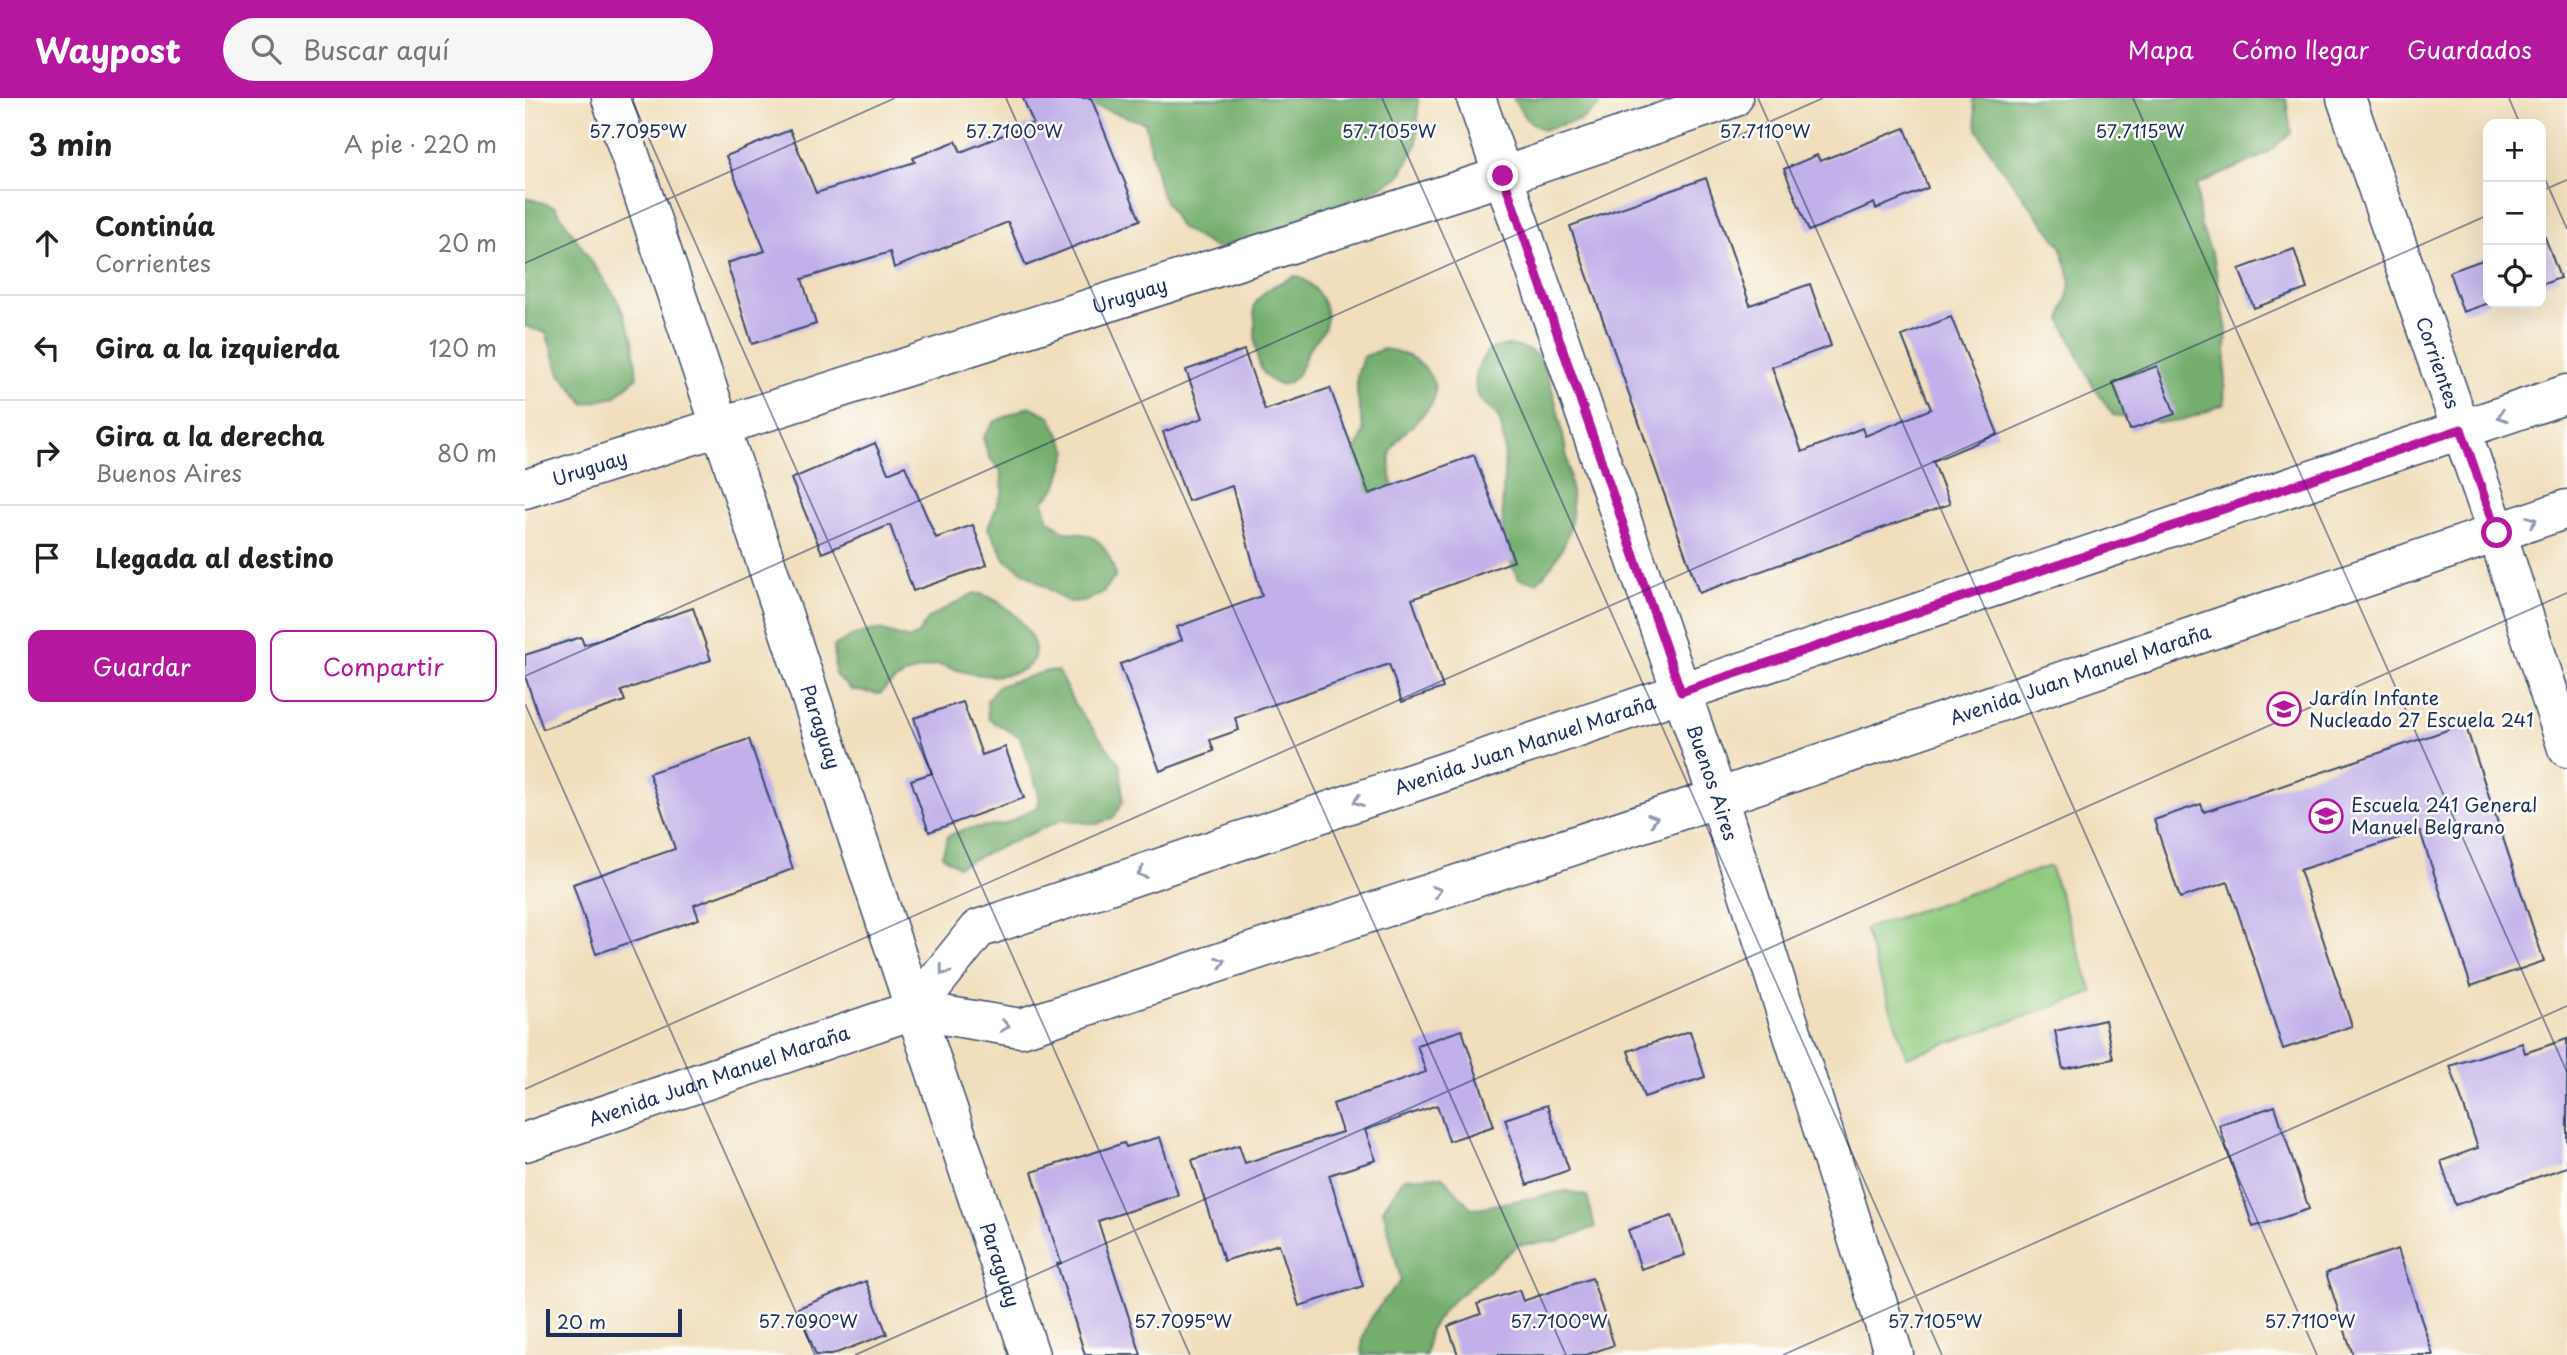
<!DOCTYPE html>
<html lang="es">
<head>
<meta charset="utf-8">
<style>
	body { margin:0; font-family:"Playpen Sans",sans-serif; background:#f6f6f6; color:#202124 }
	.controls { position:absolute; right:21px; top:21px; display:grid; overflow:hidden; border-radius:14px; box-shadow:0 7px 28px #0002 }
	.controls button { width:63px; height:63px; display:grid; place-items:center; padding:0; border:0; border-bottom:2px solid #e0e0e0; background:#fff; color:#202124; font:35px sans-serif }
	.scale { position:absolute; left:21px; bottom:18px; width:136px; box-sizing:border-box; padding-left:7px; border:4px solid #1b2f5e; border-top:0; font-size:19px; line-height:24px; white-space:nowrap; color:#1b2f5e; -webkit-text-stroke:5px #fdfcf7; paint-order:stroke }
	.stop { position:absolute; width:21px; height:21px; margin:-16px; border:5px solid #b5179e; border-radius:50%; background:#fff }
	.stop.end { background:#b5179e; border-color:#fff; box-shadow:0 2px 7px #0008 }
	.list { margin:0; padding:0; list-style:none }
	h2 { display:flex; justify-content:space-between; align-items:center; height:91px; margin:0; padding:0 28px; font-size:30px }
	h2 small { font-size:23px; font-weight:400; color:#757577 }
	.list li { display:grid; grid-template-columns:46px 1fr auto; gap:21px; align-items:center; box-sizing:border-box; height:105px; padding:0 28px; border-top:2px solid #e0e0e0 }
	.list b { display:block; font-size:26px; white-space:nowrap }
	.list p { margin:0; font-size:23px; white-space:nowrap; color:#757577 }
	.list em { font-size:23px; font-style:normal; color:#757577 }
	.actions { display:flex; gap:14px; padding:21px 28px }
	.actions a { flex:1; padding:16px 0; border:2px solid #b5179e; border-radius:14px; text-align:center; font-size:24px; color:#b5179e }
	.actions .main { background:#b5179e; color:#fff }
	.icon { flex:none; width:38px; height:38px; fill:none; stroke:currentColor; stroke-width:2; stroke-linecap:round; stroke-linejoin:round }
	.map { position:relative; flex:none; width:2042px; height:1257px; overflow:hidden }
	header { display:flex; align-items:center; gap:42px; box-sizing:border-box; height:98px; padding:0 35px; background:#b5179e; color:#fff }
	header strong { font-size:33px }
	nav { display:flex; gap:38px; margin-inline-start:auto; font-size:24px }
	.search { width:490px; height:63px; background:#f6f6f6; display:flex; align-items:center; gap:18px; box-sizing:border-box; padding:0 24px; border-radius:38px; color:#757577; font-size:26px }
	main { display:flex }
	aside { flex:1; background:#fff }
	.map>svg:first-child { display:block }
</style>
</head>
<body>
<header>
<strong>Waypost</strong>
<div class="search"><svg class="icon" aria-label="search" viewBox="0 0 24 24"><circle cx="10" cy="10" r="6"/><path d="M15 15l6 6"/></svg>Buscar aquí</div>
<nav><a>Mapa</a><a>Cómo llegar</a><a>Guardados</a></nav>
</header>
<main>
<aside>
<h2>3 min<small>A pie · 220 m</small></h2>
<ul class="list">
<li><svg class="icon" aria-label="ahead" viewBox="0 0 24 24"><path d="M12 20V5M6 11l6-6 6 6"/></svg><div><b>Continúa</b><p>Corrientes</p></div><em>20 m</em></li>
<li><svg class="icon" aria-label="left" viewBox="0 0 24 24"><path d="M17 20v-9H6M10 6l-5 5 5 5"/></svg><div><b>Gira a la izquierda</b></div><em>120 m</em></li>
<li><svg class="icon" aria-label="right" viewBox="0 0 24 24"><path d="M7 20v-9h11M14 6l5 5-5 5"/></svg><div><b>Gira a la derecha</b><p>Buenos Aires</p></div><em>80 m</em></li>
<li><svg class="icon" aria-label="arrive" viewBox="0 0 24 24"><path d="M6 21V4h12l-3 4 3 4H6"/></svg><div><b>Llegada al destino</b></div></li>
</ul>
<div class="actions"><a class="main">Guardar</a><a>Compartir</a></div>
</aside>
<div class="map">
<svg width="2042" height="1257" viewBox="0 0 2042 1257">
	<rect width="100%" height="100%" fill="#fdfcf7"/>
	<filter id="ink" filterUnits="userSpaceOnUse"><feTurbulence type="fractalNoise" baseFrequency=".0143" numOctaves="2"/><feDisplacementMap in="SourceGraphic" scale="14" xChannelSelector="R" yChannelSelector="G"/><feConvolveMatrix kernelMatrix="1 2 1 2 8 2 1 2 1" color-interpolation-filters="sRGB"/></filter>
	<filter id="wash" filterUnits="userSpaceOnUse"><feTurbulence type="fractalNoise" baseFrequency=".00686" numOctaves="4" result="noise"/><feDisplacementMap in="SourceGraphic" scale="28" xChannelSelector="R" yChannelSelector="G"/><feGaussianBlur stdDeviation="1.57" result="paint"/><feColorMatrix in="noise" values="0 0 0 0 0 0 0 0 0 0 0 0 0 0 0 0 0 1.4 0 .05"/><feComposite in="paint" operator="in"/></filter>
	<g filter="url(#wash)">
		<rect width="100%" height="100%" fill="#f0debc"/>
		<path fill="#90ca7e" stroke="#567c6e" stroke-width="2" d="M 1525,768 L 1568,895 L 1382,959 L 1339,831 Z"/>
		<path fill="#74ae6d" stroke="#486e66" stroke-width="2" d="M 545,0 L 893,0 L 892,46 L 874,79 L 840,97 L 728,143 L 690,150 L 655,129 L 636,96 L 620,25 Z
			M 988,0 L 1074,0 L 1073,9 L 1057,21 L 1018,32 L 1001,21 Z
			M 1448,0 L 1761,0 L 1766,35 L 1738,58 L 1672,87 L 1675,126 L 1689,162 L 1702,232 L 1699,306 C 1652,327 1638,329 1588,317 L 1567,286 L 1536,222 L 1546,184 L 1536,148 L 1471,63 L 1452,31 Z
			M 0,99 L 30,109 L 93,203 L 108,241 L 112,279 L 90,299 L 60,306 L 35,276 L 21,235 L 0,228 Z
			M 770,178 C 789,183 807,208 800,229 C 797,237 788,244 784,251 C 775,267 777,283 755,287 C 729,279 730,246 730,224 C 730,216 727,209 732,203 C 741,190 756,184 770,178 Z
			M 982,247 C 995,249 1007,250 1015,262 C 1032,289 1051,393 1046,424 C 1043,445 1027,470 1012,484 L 994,481 C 960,424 991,373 974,321 C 971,313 964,312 959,306 C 943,289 952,268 963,252 Z
			M 858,251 C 879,254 891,259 904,276 C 929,312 870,328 865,358 C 864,368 868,383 867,396 L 856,403 L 799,371 L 831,353 L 839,334 L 832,296 L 832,277 L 838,259 Z
			M 504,308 L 525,318 L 543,353 L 531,390 L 518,403 L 523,421 L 539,434 C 574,434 581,447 591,478 L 578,494 L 562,503 L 543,504 L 481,462 L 463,430 L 478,392 L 476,373 L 464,359 L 458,340 L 469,324 Z
			M 449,495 C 485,497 549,570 477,577 C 456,580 432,572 412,567 C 392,571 368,579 355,596 L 327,592 L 310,577 L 309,548 L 326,538 L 345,533 L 355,532 L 384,541 L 393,536 L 404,520 Z
			M 522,573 L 533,573 L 549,606 L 595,666 L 598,703 L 589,719 L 572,726 L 536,722 L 433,768 L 417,757 L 423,738 L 440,731 L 480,726 L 514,708 L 513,693 L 495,639 L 463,621 L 462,602 L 473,588 Z
			M 917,1078 L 947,1111 L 1042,1093 L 1062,1098 L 1070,1129 L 1034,1143 L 993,1147 L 922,1208 L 904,1233 L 901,1257 L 838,1257 C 832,1229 859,1202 876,1183 L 858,1111 L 879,1080 Z"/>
		<g id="blocks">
			<path fill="#c1b0e9" d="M 498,0 L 566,0 L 615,122 L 501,168 L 483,124 L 369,170 L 365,154 L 277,181 L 291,226 L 227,246 L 202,165 L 240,153 L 201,58 L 265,32 L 291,95 L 390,64 L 388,60 L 431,43 L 436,54 L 508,25 Z
				M 1380,30 L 1403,90 L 1351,111 L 1349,105 L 1284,133 L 1259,71 L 1292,57 L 1295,63 Z
				M 1181,80 L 1225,207 L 1285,186 L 1306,248 L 1247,269 L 1277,354 L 1337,330 L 1340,338 L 1406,311 L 1377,238 L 1426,219 L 1473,336 L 1408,363 L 1425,406 L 1174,495 L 1045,128 Z
				M 2020,139 L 2035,180 L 2016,187 L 2016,141 Z
				M 1769,151 L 1782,191 L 1729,210 L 1714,171 Z
				M 1963,160 L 1964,205 L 1938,214 L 1924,174 Z
				M 719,252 L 740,312 L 805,290 L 844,396 L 949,357 L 989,463 L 887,501 L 918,590 L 877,604 L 864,566 L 710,620 L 714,632 L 685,642 L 689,653 L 635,673 L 595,566 L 657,542 L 652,529 L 737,498 L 707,388 L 663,403 L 638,334 L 678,320 L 661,272 Z
				M 1632,268 L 1650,316 L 1605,332 L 1588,284 Z
				M 350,345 L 363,375 L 380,368 L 411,440 L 448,427 L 462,467 L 388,493 L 365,427 L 297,455 L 266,381 Z
				M 168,510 L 186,562 L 96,593 L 100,603 L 18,631 L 0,578 L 0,557 L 56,539 L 59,547 Z
				M 438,604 L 457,657 L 480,649 L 499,700 L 404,734 L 386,682 L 407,675 L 389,620 Z
				M 1940,626 L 2019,863 L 1946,888 L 1895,733 L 1775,772 L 1827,928 L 1758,951 L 1703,784 L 1655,800 L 1629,722 L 1676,706 L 1679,714 Z
				M 224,641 L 268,771 L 169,807 L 174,821 L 71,856 L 48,786 L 150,751 L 124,675 Z
				M 1580,922 L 1588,961 L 1538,971 L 1530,933 Z
				M 937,932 L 969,1028 L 924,1043 L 912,1007 L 840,1032 L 851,1062 L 804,1077 L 838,1188 L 774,1208 L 754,1146 L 699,1163 L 667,1062 L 714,1047 L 720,1065 L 817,1034 L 808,1006 L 901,974 L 892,947 Z
				M 1165,933 L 1180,979 L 1119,999 L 1103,953 Z
				M 2042,941 L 2042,1069 L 1930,1107 L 1916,1063 L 1953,1050 L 1925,968 L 1997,945 L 2000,955 Z
				M 1022,1007 L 1044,1072 L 1002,1087 L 980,1021 Z
				M 1750,1008 L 1784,1111 L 1728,1129 L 1694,1027 Z
				M 635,1039 L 653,1097 L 573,1123 L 616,1257 L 560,1257 L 532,1166 L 536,1165 L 507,1074 L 599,1045 L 601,1049 Z
				M 1147,1118 L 1160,1157 L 1116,1171 L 1103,1132 Z
				M 1873,1151 L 1908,1257 L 1828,1257 L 1801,1175 Z
				M 1067,1180 L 1089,1247 L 1061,1257 L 933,1257 L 923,1228 L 956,1216 L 952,1206 L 994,1192 L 998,1203 Z
				M 341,1183 L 362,1236 L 306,1257 L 291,1257 L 273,1210 Z"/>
		</g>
	</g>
	<g filter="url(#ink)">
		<use href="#blocks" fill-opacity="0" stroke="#3b496c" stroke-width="2"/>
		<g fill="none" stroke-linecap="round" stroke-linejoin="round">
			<defs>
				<g id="minor">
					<path id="s1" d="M 86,0 L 505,1257"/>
					<path id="s2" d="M 951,0 L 1193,700 L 1369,1257"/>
					<path id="s3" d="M 1821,0 L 1972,435 L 2042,650"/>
					<path id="s4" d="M 0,391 L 978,78 L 1208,0"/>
				</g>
				<g id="tertiary">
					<path id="s5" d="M 388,912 L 453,831 L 2042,296"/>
					<path id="s6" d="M 0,1044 L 388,912 L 496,930 L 1193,700 L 2042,411"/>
				</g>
			</defs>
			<use href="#minor" stroke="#3b496c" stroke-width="41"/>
			<use href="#tertiary" stroke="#3b496c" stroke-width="41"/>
			<use href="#minor" stroke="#fff" stroke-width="38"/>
			<use href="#tertiary" stroke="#fff" stroke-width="38"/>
		</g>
		<defs><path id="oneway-chevron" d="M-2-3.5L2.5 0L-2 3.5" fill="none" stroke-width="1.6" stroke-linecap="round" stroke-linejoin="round" transform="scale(1.75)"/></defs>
		<g stroke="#8d97ae">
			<use href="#oneway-chevron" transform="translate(1977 318) rotate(161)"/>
			<use href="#oneway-chevron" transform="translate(2007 423) rotate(-19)"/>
			<use href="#oneway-chevron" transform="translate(833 703) rotate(161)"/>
			<use href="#oneway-chevron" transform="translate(1128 721) rotate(-18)"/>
			<use href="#oneway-chevron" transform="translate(617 775) rotate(161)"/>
			<use href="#oneway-chevron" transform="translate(912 793) rotate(-18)"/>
			<use href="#oneway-chevron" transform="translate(696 864) rotate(-18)"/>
			<use href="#oneway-chevron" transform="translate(419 873) rotate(128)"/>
			<use href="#oneway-chevron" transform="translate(480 928) rotate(9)"/>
		</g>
	</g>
	<g fill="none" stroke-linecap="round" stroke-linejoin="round" filter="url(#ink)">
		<path stroke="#b5179e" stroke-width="9" d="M 978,78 L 1156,594 L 1936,331 L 1972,435"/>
	</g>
	<path fill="none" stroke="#1b2f5e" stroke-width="2" stroke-opacity="0.45" d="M 106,0 L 665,1257M 481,0 L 1041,1257M 857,0 L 1417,1257M 1233,0 L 1792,1257M 1608,0 L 2042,974M 1984,0 L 1995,26M 2016,72 L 2042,131M 2016,93 L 2042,82M 0,165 L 370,0M 0,578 L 1298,0M 0,606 L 290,1257M 0,991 L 1963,117M 330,1257 L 2042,495M 1258,1257 L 2042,908"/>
	<defs>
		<symbol id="school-ring" viewBox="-11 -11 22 22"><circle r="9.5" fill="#fdfcf7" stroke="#b5179e" stroke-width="1.5"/><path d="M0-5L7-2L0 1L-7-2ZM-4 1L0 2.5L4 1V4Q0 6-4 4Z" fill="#b5179e"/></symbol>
	</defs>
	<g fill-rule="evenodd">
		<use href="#school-ring" x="1740" y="592" width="38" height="38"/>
		<use href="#school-ring" x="1782" y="699" width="38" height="38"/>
	</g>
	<g text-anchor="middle" stroke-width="5" stroke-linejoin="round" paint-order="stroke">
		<g font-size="19" fill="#1b2f5e" stroke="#fdfcf7">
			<text dy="7" stroke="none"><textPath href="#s4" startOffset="635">Uruguay</textPath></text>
			<text dy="7" stroke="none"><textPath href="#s3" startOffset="280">Corrientes</textPath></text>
			<text dy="7" stroke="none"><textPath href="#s4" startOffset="68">Uruguay</textPath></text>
			<text dy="7" stroke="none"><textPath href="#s6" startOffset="1636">Avenida Juan Manuel Maraña</textPath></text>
			<text dy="7" stroke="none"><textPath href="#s1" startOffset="663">Paraguay</textPath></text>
			<text dy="7" stroke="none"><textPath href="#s5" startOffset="681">Avenida Juan Manuel Maraña</textPath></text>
			<text dy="7" stroke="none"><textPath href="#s2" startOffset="724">Buenos Aires</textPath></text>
			<text dy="7" stroke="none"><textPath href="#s6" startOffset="205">Avenida Juan Manuel Maraña</textPath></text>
			<text dy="7" stroke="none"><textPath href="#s1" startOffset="1230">Paraguay</textPath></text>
		</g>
		<g font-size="19" fill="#1b2f5e" stroke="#fdfcf7" text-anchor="start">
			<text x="1784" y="607">Jardín Infante<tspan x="1784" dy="22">Nucleado 27 Escuela 241</tspan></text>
			<text x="1826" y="714">Escuela 241 General<tspan x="1826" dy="22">Manuel Belgrano</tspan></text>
		</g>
	</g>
	<g font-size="18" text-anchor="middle" fill="#1b2f5e" stroke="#fdfcf7" stroke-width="5" stroke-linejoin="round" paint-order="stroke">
		<text x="113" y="40">57.7095°W</text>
		<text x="489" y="40">57.7100°W</text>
		<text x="864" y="40">57.7105°W</text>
		<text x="1240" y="40">57.7110°W</text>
		<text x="1615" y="40">57.7115°W</text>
		<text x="283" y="1230">57.7090°W</text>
		<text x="658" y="1230">57.7095°W</text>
		<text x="1034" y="1230">57.7100°W</text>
		<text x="1410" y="1230">57.7105°W</text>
		<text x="1785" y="1230">57.7110°W</text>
	</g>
</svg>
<div class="controls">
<button>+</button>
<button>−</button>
<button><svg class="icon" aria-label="locate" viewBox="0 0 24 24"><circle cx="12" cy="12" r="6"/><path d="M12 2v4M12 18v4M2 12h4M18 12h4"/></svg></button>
</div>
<div class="scale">20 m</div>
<div class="stop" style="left:1972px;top:435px"></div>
<div class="stop end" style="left:978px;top:78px"></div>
</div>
</main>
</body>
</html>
